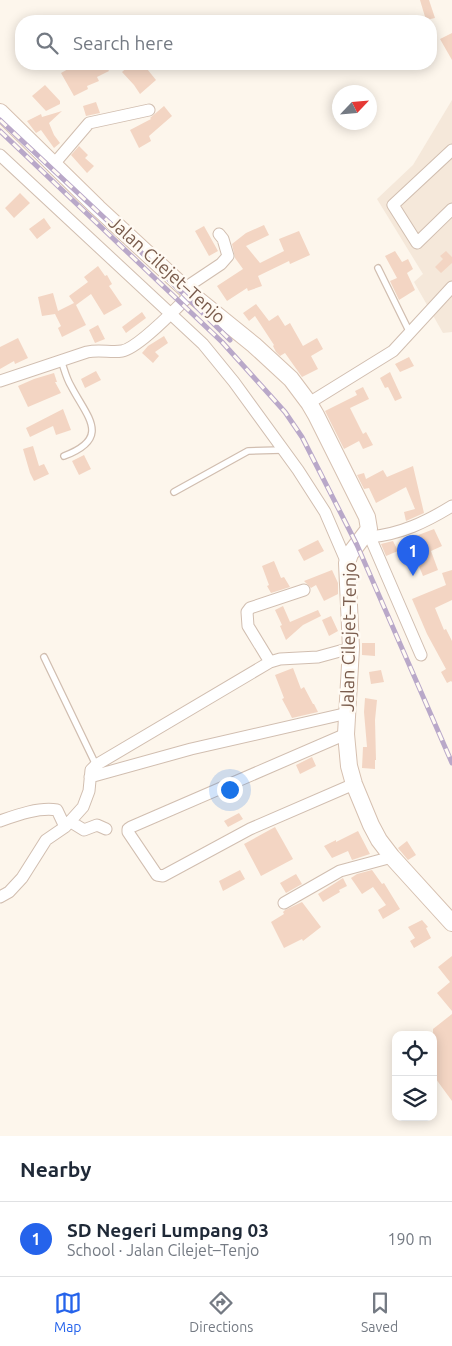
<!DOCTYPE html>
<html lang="en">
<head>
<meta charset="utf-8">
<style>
	body { margin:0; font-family:Ubuntu,sans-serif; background:#f2f2f3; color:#1f2937 }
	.controls { position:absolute; right:15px; bottom:15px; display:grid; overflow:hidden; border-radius:10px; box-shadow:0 2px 12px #0003 }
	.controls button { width:45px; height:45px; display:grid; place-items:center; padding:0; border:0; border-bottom:1px solid #e0e1e3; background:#fff; color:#1f2937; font:25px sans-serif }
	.compass { position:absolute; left:332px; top:85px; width:45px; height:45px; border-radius:50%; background:#fff; box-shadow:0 2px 12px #0003; rotate:64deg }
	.you { position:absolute; left:229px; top:789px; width:18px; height:18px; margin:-12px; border:4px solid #fff; border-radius:50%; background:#1a73e8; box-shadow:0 0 0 8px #1a73e833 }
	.badge { display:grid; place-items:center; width:32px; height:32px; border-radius:50%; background:#2563eb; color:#fff; font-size:16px; font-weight:700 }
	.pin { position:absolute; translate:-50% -41px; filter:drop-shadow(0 1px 2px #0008) }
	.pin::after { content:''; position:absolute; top:26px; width:18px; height:15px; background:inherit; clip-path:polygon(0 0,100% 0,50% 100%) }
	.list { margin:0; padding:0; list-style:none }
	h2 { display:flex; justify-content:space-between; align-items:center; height:65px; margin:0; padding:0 20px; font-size:21px }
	h2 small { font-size:16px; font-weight:400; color:#747a83 }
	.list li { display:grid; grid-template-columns:32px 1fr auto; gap:15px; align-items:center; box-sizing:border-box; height:75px; padding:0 20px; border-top:1px solid #e0e1e3 }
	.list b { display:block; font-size:19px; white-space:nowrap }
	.list p { margin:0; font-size:16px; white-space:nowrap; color:#747a83 }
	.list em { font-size:16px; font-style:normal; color:#747a83 }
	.icon { flex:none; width:28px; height:28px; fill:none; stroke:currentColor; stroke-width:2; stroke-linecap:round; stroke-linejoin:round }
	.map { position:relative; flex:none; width:452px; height:1136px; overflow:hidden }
	.search { position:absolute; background:#fff; box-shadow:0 2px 12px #0003; left:15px; right:15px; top:15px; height:55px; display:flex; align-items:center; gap:12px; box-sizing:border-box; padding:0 18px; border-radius:20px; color:#747a83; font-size:19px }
	.sheet { height:140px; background:#fff }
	nav { display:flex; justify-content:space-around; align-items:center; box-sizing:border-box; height:70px; border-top:1px solid #e0e1e3; background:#fff; font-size:14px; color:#747a83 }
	nav a { display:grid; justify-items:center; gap:2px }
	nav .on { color:#2563eb }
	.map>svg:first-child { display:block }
</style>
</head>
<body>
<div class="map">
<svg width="452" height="1136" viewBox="0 0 452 1136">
	<rect width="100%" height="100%" fill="#fdf6ec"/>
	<path fill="#f5e8da" d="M 452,100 L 452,332 L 443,333 L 414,282 L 423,274 L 377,199 L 413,165 Z"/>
	<path fill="#f3d5c3" d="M 420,0 L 429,0 L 435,18 L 426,20 Z
		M 452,33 L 452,60 L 440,39 Z
		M 77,64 L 105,64 L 109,71 L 97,77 L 99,81 L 87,86 L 88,89 L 74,96 L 61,73 Z
		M 131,64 L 143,64 L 156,80 L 140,94 L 134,85 L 122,72 Z
		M 45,85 L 60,101 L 60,104 L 46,111 L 32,96 Z
		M 96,102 L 100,113 L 86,116 L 83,106 Z
		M 164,106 L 172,116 L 149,136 L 151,141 L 139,148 L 130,130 L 151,119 L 150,118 Z
		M 62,111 L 49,123 L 54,135 L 60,143 L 54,148 L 41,130 L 36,133 L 27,121 L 41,114 L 42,117 Z
		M 79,146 L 88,155 L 85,158 L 94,166 L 87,173 L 71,155 Z
		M 20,193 L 30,203 L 14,218 L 5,208 Z
		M 44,218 L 51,228 L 37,239 L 29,229 Z
		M 264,225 L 269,235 L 246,246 L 260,263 L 284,251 L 279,239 L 299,231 L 310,255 L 290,264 L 289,261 L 258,276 L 262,286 L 248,291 L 247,288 L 227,301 L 217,286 L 243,269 L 235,258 L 232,244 L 246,233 Z
		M 204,226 L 218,251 L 209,256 L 195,231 Z
		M 395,251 L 402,262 L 408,259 L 413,269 L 407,273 L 415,290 L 399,300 L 390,281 L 397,278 L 385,256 Z
		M 446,251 L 452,257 L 452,263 L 441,273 L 435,267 L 443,259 L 440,256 Z
		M 98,266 L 105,276 L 107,275 L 112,284 L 109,286 L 122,305 L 104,315 L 91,294 L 76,305 L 86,325 L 62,337 L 58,328 L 61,326 L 55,314 L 42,316 L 38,297 L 53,293 L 58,311 L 74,303 L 69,296 L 88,282 L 84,277 Z
		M 256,304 L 269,321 L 278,315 L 285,326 L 290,323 L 303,346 L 317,338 L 323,349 L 311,356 L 318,369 L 302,377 L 285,353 L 280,356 L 276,352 L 273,346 L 274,345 L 255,316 L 249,321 L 243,313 Z
		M 142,312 L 146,318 L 126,333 L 122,327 Z
		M 98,325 L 105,339 L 95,343 L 89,330 Z
		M 164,336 L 168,343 L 155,352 L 159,356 L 153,363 L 142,353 L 148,346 Z
		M 18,338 L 28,358 L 15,364 L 14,361 L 0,369 L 0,347 Z
		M 409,357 L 414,366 L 400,372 L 395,364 Z
		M 96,371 L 101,380 L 85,388 L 81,379 Z
		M 390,372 L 402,398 L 395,401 L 388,387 L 385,388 L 380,378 Z
		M 54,373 L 57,382 L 55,382 L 61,393 L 28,407 L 18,386 L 34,379 Z
		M 363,387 L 369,399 L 350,408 L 363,434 L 366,432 L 373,445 L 363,449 L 359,441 L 344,449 L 325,411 L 357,395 L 355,391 Z
		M 63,409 L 71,430 L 56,435 L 53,426 L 30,437 L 26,428 Z
		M 33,446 L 39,466 L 44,464 L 49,474 L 34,481 L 30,473 L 23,449 Z
		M 84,455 L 91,469 L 79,475 L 72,461 Z
		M 413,466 L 424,513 L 406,521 L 404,512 L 415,509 L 406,487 L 376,503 L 369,488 L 364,489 L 357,475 L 364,473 L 366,479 L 383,470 L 387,477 Z
		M 434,529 L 442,546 L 431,551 L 438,570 L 423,576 L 408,539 Z
		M 318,540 L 324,551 L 304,561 L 298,550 Z
		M 393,541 L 398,551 L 386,556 L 381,544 Z
		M 274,561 L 281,578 L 284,577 L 290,587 L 271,593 L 267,586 L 269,585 L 262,566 Z
		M 332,570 L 338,583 L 338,594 L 324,601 L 316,585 L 311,588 L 304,581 Z
		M 452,570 L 452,600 L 435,608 L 444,630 L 446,629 L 452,641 L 452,682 L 451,681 L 447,683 L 441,672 L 446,669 L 427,634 L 412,599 L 446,585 L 442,573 Z
		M 283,606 L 290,622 L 318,610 L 321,616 L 303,625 L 286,640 L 280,626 L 282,625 L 275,610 Z
		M 331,616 L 338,631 L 329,636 L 322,620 Z
		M 362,643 L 375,643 L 375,656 L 362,655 Z
		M 293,668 L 301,689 L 304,687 L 313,704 L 314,704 L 318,712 L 292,718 L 289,712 L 282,699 L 284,698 L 275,675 Z
		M 381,670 L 384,682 L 371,684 L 369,672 Z
		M 365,698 L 377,700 L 375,720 L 376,760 L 375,760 L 375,769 L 362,768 L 363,747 L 367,747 L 364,712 Z
		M 312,757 L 316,766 L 300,774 L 296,765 Z
		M 239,813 L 243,819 L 228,827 L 224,821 Z
		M 275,827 L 293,859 L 261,876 L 244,844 Z
		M 358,831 L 370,854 L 352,860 L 348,851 L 332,858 L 324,846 L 336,840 L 336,842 Z
		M 407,841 L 416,855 L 408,860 L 398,848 Z
		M 240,870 L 245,879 L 223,891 L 219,881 Z
		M 372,870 L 382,884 L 384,883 L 400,909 L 383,919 L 378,910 L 386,905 L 373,887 L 362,894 L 351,878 L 357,874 Z
		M 296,874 L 302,884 L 286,893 L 280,883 Z
		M 343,878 L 347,886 L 339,890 L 340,892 L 323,902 L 318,894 Z
		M 302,902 L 321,927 L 303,941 L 302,939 L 284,948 L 271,922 L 284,914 L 283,912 L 285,910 Z
		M 422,920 L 428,927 L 426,928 L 431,938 L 414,948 L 410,941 L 415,938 L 408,927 Z
		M 452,956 L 452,1011 L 437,993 L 450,982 L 438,967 Z
		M 452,1014 L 452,1101 L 433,1075 L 433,1029 Z"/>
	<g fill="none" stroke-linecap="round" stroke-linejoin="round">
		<defs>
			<path id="lane" d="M 378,268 L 410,333
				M 61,360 C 64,368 66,378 71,386 C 87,417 112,438 64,456
				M 174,492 L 248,451 L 282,450
				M 44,657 L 96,765"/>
			<path id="street" d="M 452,150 L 393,205 L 417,243 L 452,209
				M 0,155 L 203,344 L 234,382 L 298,470 L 325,512 L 347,563
				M 54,164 L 89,123 L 149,110
				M 185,288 L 221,264 L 228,256 L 223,239 L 219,234
				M 0,381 L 87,352 C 100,349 111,353 122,351 C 139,348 177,307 191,294
				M 309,403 L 393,351 L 452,287
				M 369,529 L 370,537 L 421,655
				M 370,537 C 401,534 426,522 452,506
				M 270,662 L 248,626 L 247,612 L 250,608 L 304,590
				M 346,734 L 131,827 L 128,829 L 128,832 L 157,875 L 163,876 L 250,829 L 354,784
				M 90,777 L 191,749 L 348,713
				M 0,821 C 17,815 39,807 57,810 L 65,827
				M 71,822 L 84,830 L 97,825 L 106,829
				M 0,897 L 9,892 L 22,878 L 46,840 L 65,827 L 83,807 L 89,791 L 91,770 L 96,765 L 270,662 L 280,659 L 318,657 L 351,648
				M 284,903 L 340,871 L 392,857"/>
			<path id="secondary" d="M 0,112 L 98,208 L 191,294 L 254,345 L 291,379 L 309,403 L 316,415 L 367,517 L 369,529 L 350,554 L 347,563 L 351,648 L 346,734 L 349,766 L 354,784 L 371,825 L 379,840 L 392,857 L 452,923"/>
		</defs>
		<use href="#lane" stroke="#d1beb0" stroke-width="8"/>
		<use href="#street" stroke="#d1beb0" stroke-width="13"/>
		<use href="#secondary" stroke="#d6c0b0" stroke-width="18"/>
		<use href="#lane" stroke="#fff" stroke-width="5.5"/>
		<use href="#street" stroke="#fff" stroke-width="11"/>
		<use href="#secondary" stroke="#fff" stroke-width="16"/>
		<defs>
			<path id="rail" d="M 0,120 L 143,254 L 230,340
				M 0,131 L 222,342 L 285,412 L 302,437 L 357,545 L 452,763"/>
		</defs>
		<use href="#rail" stroke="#b9a8c9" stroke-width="5"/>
		<use href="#rail" stroke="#fffaf3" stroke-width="3" stroke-dasharray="9" stroke-linecap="butt"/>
	</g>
	<g text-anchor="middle" stroke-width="5" stroke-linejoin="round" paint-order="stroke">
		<g font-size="18" fill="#7a5c4d" stroke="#fffaf3">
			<text transform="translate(167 270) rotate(42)" y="6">Jalan Cilejet–Tenjo</text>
			<text transform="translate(349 637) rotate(-89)" y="6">Jalan Cilejet–Tenjo</text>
		</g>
	</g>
</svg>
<div class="controls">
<button><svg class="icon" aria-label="locate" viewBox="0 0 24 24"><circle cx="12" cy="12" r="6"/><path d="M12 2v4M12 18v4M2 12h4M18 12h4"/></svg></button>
<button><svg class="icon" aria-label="layers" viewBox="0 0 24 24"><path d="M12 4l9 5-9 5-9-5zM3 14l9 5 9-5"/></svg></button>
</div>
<svg class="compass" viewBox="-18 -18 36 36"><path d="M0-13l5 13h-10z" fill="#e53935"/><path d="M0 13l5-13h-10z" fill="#747a83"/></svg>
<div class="you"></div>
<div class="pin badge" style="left:413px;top:576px">1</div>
<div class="search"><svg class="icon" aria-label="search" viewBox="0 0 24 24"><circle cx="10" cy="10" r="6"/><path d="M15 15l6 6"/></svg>Search here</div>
</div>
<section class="sheet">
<h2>Nearby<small></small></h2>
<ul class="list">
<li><span class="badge">1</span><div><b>SD Negeri Lumpang 03</b><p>School · Jalan Cilejet–Tenjo</p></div><em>190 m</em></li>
</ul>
</section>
<nav>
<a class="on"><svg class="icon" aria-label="map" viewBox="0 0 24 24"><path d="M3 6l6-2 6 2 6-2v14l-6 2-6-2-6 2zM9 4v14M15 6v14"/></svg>Map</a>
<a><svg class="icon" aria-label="directions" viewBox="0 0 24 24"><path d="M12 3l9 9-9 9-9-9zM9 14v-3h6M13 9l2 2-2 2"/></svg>Directions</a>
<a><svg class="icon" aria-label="saved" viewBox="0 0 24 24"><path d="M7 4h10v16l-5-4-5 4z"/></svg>Saved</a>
</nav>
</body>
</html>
